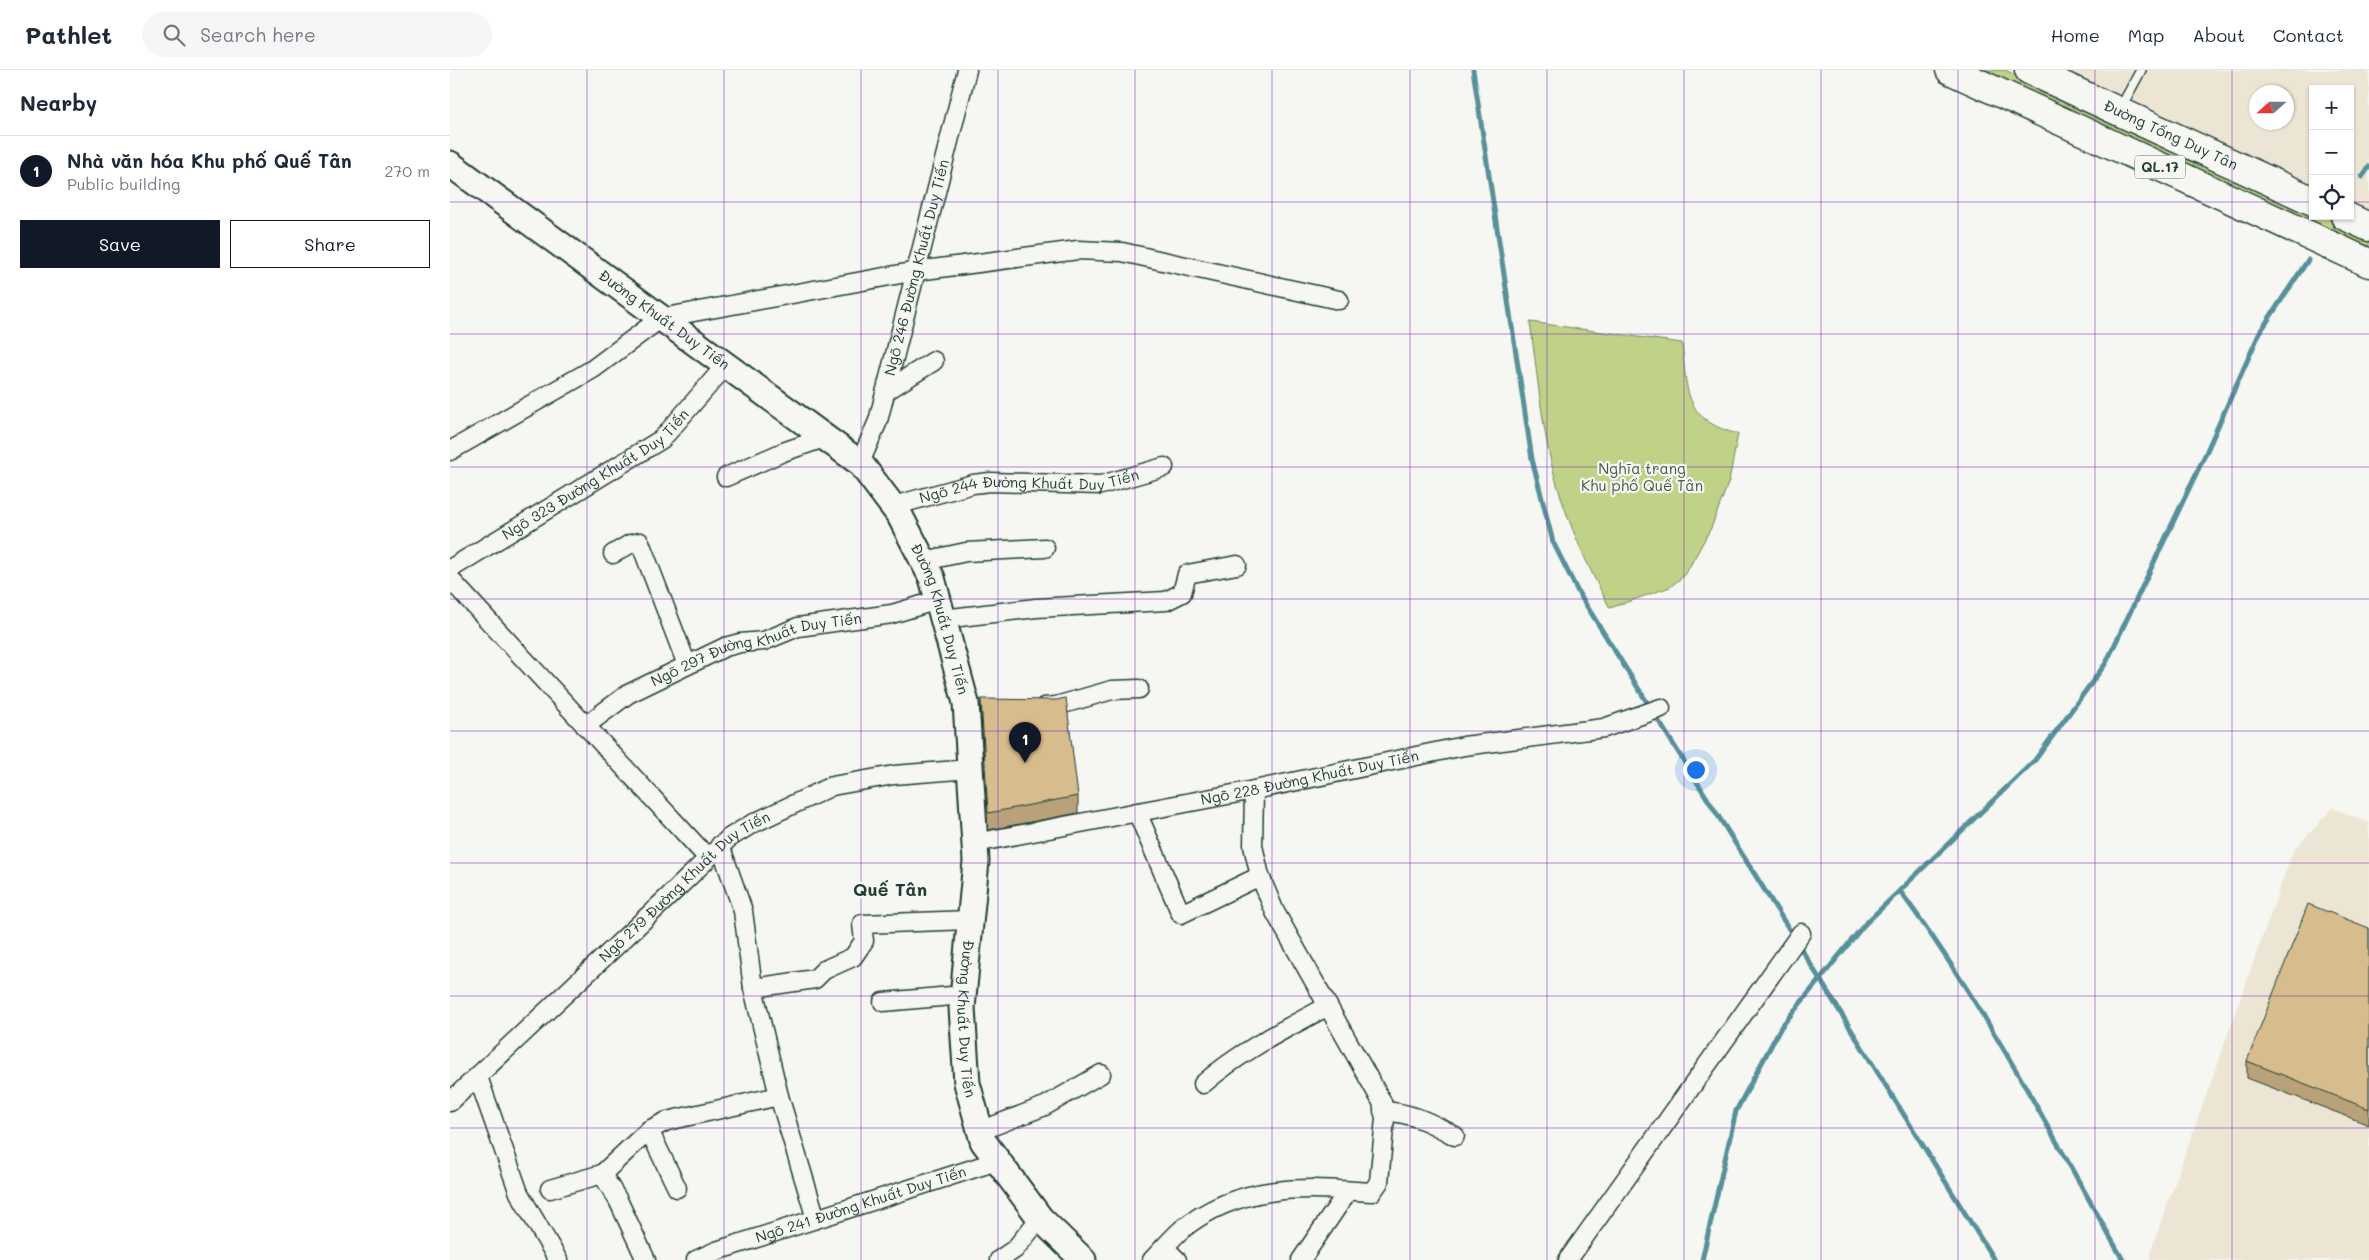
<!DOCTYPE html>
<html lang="en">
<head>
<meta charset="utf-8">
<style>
	body { margin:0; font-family:Mali,sans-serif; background:#f6f6f7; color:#1f2937 }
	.controls { position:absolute; right:15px; top:15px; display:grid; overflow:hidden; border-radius:0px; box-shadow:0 1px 4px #0004 }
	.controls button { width:45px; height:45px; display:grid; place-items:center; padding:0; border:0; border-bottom:1px solid #e0e1e3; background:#fff; color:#1f2937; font:25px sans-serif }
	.compass { position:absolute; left:1799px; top:15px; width:45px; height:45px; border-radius:50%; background:#fff; box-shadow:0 1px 4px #0004; rotate:249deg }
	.you { position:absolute; left:1245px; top:699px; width:18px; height:18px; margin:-12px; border:4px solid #fff; border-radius:50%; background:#1a73e8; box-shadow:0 0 0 8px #1a73e833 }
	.badge { display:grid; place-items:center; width:32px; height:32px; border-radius:50%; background:#111827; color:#fff; font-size:16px; font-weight:700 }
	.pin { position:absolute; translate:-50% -41px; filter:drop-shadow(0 1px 2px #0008) }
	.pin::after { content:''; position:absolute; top:26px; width:18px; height:15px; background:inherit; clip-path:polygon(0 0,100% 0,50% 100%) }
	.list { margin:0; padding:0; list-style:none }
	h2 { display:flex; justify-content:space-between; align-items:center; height:65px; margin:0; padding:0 20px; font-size:21px }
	h2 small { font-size:16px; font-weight:400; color:#747a83 }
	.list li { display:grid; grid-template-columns:32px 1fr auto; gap:15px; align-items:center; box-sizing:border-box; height:70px; padding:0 20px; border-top:1px solid #e0e1e3 }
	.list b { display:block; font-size:19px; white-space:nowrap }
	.list p { margin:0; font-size:16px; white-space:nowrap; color:#747a83 }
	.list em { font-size:16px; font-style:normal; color:#747a83 }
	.actions { display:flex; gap:10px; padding:15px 20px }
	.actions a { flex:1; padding:11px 0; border:1px solid #111827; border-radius:0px; text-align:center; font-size:18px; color:#111827 }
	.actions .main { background:#111827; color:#fff }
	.icon { flex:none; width:28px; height:28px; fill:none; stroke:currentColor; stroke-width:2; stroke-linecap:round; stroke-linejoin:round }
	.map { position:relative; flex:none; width:1919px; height:1190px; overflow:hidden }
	header { display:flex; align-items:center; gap:30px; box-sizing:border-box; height:70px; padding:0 25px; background:#fff; border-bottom:1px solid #e0e1e3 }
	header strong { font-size:24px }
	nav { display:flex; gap:28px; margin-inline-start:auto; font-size:18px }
	.search { width:350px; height:45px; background:#f6f6f7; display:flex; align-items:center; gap:12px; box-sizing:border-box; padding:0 18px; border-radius:28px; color:#747a83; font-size:19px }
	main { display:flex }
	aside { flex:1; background:#fff }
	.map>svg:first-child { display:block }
</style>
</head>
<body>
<header>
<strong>Pathlet</strong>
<div class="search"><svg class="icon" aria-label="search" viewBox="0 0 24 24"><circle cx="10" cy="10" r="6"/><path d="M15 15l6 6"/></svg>Search here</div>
<nav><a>Home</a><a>Map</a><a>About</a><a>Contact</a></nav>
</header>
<main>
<aside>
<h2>Nearby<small></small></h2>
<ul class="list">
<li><span class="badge">1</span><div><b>Nhà văn hóa Khu phố Quế Tân</b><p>Public building</p></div><em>270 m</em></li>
</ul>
<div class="actions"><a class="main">Save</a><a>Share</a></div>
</aside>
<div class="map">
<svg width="1919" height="1190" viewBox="0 0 1919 1190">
	<rect width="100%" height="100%" fill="#f6f6f2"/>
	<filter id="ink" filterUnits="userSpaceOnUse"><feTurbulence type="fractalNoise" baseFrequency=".02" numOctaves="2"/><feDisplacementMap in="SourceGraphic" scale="10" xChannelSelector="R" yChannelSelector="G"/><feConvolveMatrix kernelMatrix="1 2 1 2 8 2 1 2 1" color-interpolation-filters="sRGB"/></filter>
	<g filter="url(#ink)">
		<path fill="#ede5d4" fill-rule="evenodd" d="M 1600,0 L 1919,0 L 1919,146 L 1900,138 L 1900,19 L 1863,19 L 1863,122 ZM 1806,22 L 1836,22 L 1836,52 L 1806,52 Z
			M 1883,738 L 1919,753 L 1919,1190 L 1700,1190 L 1700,1183 L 1843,781 Z"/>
		<path fill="#c0d287" stroke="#70885e" d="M 1522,0 L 1555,0 L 1863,141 L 1863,146 L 1874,146 L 1919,167 L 1919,183 Z
			M 1080,252 L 1232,273 C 1237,322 1234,350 1288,364 L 1279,411 L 1261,458 L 1235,505 L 1220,517 L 1160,538 C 1133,488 1109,434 1098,378 C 1090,337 1086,294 1080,252 Z"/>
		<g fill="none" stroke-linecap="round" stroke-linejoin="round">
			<path stroke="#579099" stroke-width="5" d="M 1023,0 L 1082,389 L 1103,472 L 1128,522 L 1344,867
				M 1912,107 L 1919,97
				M 1450,821 C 1535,936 1602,1065 1673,1190
				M 1348,874 L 1544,1190
				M 1252,1190 L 1286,1041 L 1331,957 L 1414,855 L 1585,690 L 1656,593 L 1755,385 L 1810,262 L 1858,190"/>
			<defs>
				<path id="service" d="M 1670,39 L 1691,0"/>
				<g id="minor">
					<path d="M 436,321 L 484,291"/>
					<path d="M 0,381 L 143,299 L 211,248 L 467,201 L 628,180 L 672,182 L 889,230"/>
					<path id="s1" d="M 410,393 L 428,351 L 517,0"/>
					<path d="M 276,407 L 333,382 L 374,368"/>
					<path id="s2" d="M 443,436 L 523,414 L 540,412 L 651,415 L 714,397"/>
					<path d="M 163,484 L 180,474 L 190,472 L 237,595"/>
					<path d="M 474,491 L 516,482 L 595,478"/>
					<path id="s3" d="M 0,499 L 212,369 L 276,295"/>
					<path d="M 0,509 L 257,787"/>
					<path d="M 493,549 L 586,538 L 716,531 L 732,523 L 737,504 L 787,495"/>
					<path d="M 594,637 L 606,636 L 662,620 L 689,619"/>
					<path id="s4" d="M 135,656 L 178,624 L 275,577 L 290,573 L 314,571 L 348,557 L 442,544 L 488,530"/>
					<path d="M 687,742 L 731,844 L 810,806"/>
					<path id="s5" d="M 525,773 L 804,720 L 1014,676 L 1154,658 L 1211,638"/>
					<path d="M 270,775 L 293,841 L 303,918 L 329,1026 L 366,1149"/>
					<path d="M 303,918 L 365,909 L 374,900 L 403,887 L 414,871 L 412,854 L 520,850"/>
					<path d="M 433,932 L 513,925"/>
					<path d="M 28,1007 L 69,1123 L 108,1190"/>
					<path d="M 753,1014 C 789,982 835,959 878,936"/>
					<path id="s6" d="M 0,1032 L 216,829 L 279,768 L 300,755 L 382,716 L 444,705 L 520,699"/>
					<path d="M 933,1041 C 962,1043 980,1052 1005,1066"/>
					<path d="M 199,1060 L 227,1118"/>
					<path d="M 530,1061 L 595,1036 L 651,1004"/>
					<path d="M 152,1104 L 168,1130 L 196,1190"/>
					<path d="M 100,1119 L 152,1104 L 199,1060 L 217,1051 L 329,1026"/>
					<path d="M 714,1177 L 727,1190"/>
					<path id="s7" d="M 246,1190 L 266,1181 L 547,1091"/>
					<path d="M 549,1190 L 565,1179 L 590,1148"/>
					<path d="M 702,1190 C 712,1180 721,1169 731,1160 C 789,1113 852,1117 922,1122 L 929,1112 L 935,1048 L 932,1032 L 825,842 L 810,806 L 803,776 L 804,720"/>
					<path d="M 851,1190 L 898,1121"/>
					<path d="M 1118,1190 L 1351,863"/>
				</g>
				<g id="secondary">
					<path id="s8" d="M 0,94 L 410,393 L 450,446 L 482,508 L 516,633 L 526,791 L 512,938 L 517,1013 L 533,1071 L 590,1148 L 633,1190"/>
				</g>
				<g id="trunk">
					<path d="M 1500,0 L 1919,193"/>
					<path id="s9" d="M 1579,0 L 1863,131"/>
					<path d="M 1895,146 L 1919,157"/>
				</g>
			</defs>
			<use href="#service" stroke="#1f3d34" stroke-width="12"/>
			<use href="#minor" stroke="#1f3d34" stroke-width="21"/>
			<use href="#secondary" stroke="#1f3d34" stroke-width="29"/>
			<use href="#trunk" stroke="#1f3d34" stroke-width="31"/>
			<use href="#service" stroke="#f6f6f2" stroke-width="9"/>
			<use href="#minor" stroke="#f6f6f2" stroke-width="18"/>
			<use href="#secondary" stroke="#f6f6f2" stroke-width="25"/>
			<use href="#trunk" stroke="#f6f6f2" stroke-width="28"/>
		</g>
		<path fill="#b9a279" stroke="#1f3d34" d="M 531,629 L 628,726 L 628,743 L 538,760 L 531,646 Z
			M 1919,858 L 1919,1055 L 1797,1008 L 1797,991 Z"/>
		<path fill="#d7bc8d" stroke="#1f3d34" d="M 616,628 L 628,726 L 538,743 L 531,629 L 606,630 Z
			M 1858,834 L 1919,858 L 1919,1039 L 1797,991 Z"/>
	</g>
	<path fill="none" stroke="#7b2cbf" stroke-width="1" stroke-opacity="0.55" d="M 137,0 L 137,1190M 274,0 L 274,1190M 411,0 L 411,1190M 548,0 L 548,1190M 685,0 L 685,1190M 822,0 L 822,1190M 960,0 L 960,1190M 1097,0 L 1097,1190M 1234,0 L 1234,1190M 1371,0 L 1371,1190M 1508,0 L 1508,1190M 1645,0 L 1645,1190M 1782,0 L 1782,1190M 0,132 L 1863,132M 1900,132 L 1919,132M 0,264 L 1919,264M 0,397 L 1919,397M 0,529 L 1919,529M 0,661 L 1919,661M 0,793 L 1919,793M 0,926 L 1919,926M 0,1058 L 1919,1058"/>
	<g text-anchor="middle" stroke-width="4.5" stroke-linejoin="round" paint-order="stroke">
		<rect fill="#f6f6f2" stroke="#60746d" stroke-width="1" x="1685" y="85.5" width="50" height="23" rx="4"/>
		<g font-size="14" font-weight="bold" fill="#1f3d34">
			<text x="1710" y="102">QL.17</text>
		</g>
		<g font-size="15" fill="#1f3d34" stroke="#f6f6f2">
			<text dy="5" stroke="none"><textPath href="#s9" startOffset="156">Đường Tống Duy Tân</textPath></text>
			<text dy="5" stroke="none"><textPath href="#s1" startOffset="204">Ngõ 246 Đường Khuất Duy Tiến</textPath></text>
			<text dy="5" stroke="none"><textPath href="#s8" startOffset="265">Đường Khuất Duy Tiến</textPath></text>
			<text dy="5" stroke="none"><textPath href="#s3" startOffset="174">Ngõ 323 Đường Khuất Duy Tiến</textPath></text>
			<text dy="5" stroke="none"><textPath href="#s2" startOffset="139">Ngõ 244 Đường Khuất Duy Tiến</textPath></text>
			<text dy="5" stroke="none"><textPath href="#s8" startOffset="685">Đường Khuất Duy Tiến</textPath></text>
			<text dy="5" stroke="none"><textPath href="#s4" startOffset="191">Ngõ 297 Đường Khuất Duy Tiến</textPath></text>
			<text dy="5" stroke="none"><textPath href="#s5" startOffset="341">Ngõ 228 Đường Khuất Duy Tiến</textPath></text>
			<text dy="5" stroke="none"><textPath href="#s6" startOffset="319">Ngõ 279 Đường Khuất Duy Tiến</textPath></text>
			<text dy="5" stroke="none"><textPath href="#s8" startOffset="1090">Đường Khuất Duy Tiến</textPath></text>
			<text dy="5" stroke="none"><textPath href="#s7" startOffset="174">Ngõ 241 Đường Khuất Duy Tiến</textPath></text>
		</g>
		<g font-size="15" fill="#3f5b45" stroke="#f6f6f2">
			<text x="1192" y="404">Nghĩa trang<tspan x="1192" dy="17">Khu phố Quế Tân</tspan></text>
		</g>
		<g font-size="18" font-weight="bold" fill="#1f3d34" stroke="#f6f6f2">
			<text x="440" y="826">Quế Tân</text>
		</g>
	</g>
</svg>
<div class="controls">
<button>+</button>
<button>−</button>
<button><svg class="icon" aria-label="locate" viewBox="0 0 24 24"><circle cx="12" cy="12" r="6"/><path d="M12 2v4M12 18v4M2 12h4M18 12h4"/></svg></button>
</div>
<svg class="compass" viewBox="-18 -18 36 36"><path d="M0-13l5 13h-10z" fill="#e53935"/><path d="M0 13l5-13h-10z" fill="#747a83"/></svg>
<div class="you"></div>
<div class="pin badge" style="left:575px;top:693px">1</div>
</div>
</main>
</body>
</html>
